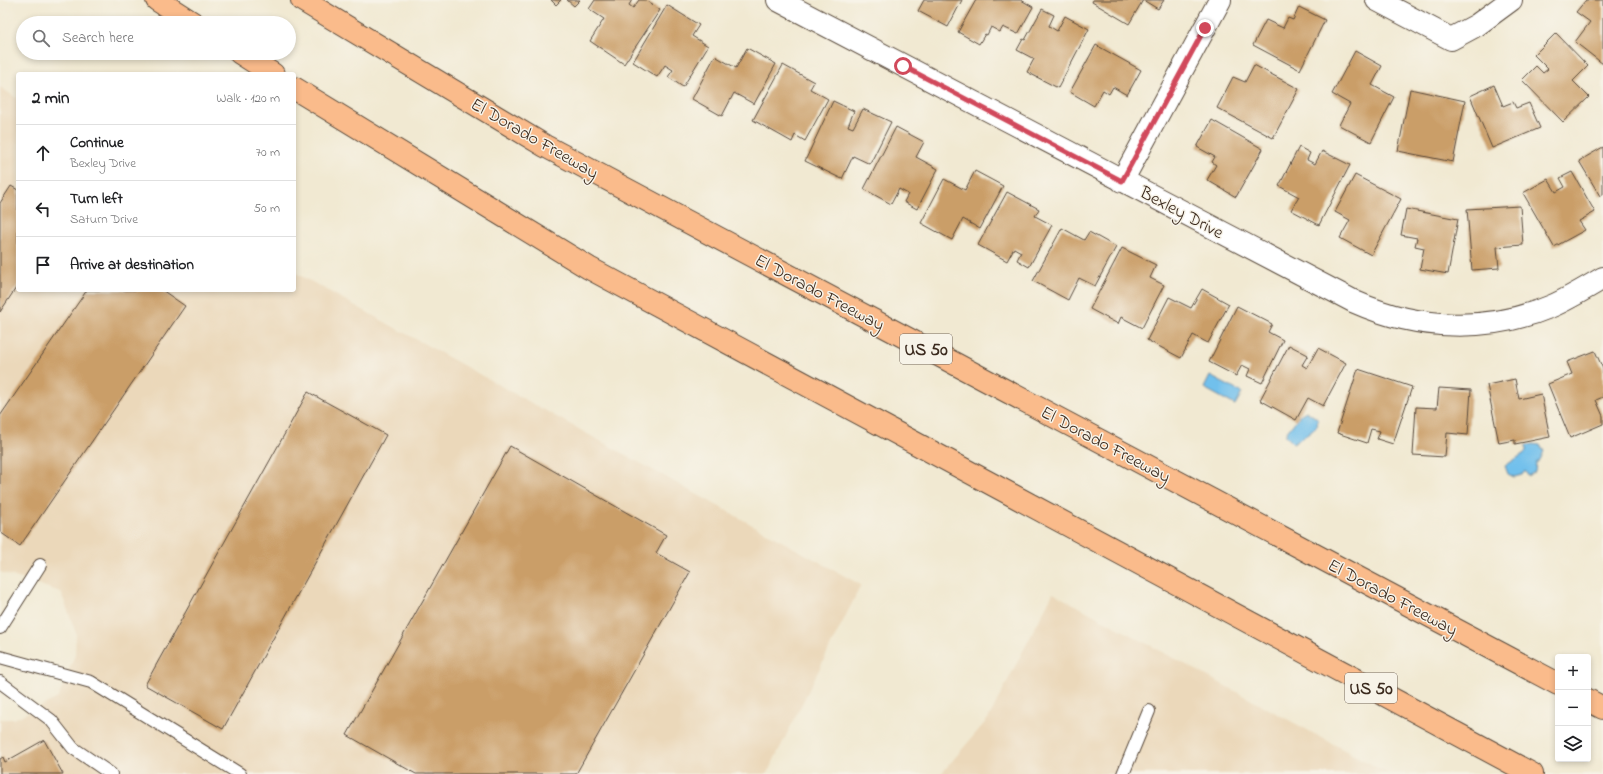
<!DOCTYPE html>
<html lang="en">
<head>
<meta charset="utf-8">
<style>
	body { margin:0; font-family:"Indie Flower",sans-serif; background:#f6f6f6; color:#202124 }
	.controls { position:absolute; right:12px; bottom:12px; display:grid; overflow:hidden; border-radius:4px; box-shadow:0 2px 6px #0003 }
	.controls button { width:36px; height:36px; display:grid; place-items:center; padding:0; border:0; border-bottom:1px solid #e0e0e0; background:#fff; color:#202124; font:20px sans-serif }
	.stop { position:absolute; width:12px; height:12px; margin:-9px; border:3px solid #d1495b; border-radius:50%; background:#fff }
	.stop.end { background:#d1495b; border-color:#fff; box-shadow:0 1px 4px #0008 }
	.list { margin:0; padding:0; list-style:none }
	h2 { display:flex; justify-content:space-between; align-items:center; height:52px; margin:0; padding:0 16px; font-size:17px }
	h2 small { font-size:13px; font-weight:400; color:#757577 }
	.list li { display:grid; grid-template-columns:26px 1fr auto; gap:12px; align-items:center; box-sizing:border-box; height:56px; padding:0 16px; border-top:1px solid #e0e0e0 }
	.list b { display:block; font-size:15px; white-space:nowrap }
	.list p { margin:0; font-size:13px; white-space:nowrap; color:#757577 }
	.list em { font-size:13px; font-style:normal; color:#757577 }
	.icon { flex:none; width:22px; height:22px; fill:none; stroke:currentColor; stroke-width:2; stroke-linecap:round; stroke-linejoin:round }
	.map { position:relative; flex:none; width:1603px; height:774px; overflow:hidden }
	.search { position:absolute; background:#fff; box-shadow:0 2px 6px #0003; left:16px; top:16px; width:280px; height:44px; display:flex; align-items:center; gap:10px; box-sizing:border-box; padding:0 14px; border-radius:22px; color:#757577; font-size:15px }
	.panel { position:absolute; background:#fff; box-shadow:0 2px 6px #0003; left:16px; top:72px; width:280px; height:220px; border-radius:4px }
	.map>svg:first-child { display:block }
</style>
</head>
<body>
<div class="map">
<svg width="1603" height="774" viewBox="0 0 1603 774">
	<rect width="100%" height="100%" fill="#f7f3e8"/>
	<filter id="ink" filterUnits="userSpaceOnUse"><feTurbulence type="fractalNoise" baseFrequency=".025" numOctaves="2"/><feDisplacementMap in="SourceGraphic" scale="8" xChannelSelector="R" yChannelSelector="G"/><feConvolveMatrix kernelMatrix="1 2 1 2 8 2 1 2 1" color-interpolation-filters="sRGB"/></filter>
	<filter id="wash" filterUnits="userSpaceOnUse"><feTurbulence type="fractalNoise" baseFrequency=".012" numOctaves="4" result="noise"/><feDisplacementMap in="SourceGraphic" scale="16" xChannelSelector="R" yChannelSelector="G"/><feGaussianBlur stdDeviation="0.9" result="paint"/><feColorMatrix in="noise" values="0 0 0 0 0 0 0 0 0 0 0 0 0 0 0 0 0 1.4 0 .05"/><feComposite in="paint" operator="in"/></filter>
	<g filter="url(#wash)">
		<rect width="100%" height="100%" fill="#f1e9d2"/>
		<path fill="#ebd8ba" d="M 0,87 L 18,99 L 18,290 L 294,290 L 294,272 L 861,585 L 767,774 L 0,774 L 0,719 L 14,719 L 58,698 L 75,655 L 76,633 L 61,592 L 0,572 Z
			M 1053,593 L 1389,774 L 941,774 L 988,719 Z"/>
		<path fill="#71c0ec" stroke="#567585" d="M 1210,376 L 1242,393 L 1235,405 L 1204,388 Z
			M 1306,411 L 1318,419 L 1317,426 L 1303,437 L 1293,443 L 1286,436 L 1286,433 L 1301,414 Z
			M 1533,444 L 1540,445 L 1544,451 L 1540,460 L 1536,463 L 1535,472 L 1528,476 L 1525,471 L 1522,475 L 1514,477 L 1508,474 L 1505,466 L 1526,452 L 1526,446 Z"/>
		<g id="blocks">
			<path fill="#ca9e67" d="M 551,0 L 561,0 L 556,5 Z
				M 567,0 L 580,0 L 574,6 Z
				M 595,0 L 632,0 L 629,5 L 633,8 L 639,0 L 645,0 L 660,10 L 624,64 L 590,41 L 604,19 L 589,9 Z
				M 924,0 L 962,0 L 948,27 L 918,11 Z
				M 976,0 L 1021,0 L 1033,7 L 1018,34 L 1003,27 L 1000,32 L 991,27 L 987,35 L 985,34 L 979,44 L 958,32 Z
				M 1093,0 L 1164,0 L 1158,9 L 1143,0 L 1129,24 L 1092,2 Z
				M 1586,0 L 1603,0 L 1603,64 L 1575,42 L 1590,22 L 1576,12 Z
				M 667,5 L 699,25 L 692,36 L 708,46 L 683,87 L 668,77 L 673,70 L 665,65 L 657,77 L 633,62 Z
				M 1299,7 L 1325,20 L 1300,70 L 1253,45 L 1266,20 L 1283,28 L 1288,18 L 1293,20 Z
				M 1042,9 L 1054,15 L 1049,26 L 1057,31 L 1065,16 L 1089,29 L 1058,88 L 1027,72 L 1034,59 L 1017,50 L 1023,39 L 1025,40 Z
				M 1556,33 L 1588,66 L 1573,81 L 1589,97 L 1563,122 L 1522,80 L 1536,66 L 1543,73 L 1548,69 L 1534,55 Z
				M 1096,45 L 1141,70 L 1127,95 L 1113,87 L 1109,94 L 1103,90 L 1094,106 L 1070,92 Z
				M 747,48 L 776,64 L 754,104 L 734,93 L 722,116 L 692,99 L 715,56 L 736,68 Z
				M 1355,51 L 1382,66 L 1372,85 L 1394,97 L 1371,142 L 1339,125 L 1350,104 L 1332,94 Z
				M 783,65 L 814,82 L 810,89 L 828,99 L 805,141 L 795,135 L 792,142 L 753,120 Z
				M 1254,65 L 1299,89 L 1273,138 L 1217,108 L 1233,77 L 1245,82 Z
				M 1494,85 L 1503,106 L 1513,102 L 1516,108 L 1529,103 L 1540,128 L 1492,148 L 1470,96 Z
				M 1410,89 L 1465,101 L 1453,162 L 1398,151 Z
				M 833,101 L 854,111 L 848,126 L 853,128 L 863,109 L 891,122 L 870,164 L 853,156 L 842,179 L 805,161 Z
				M 1212,120 L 1263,149 L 1236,197 L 1207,180 L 1216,165 L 1212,162 L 1215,157 L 1197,147 Z
				M 896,127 L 924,142 L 916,157 L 938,169 L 917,209 L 904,202 L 908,194 L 899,189 L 891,204 L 864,189 Z
				M 1299,147 L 1310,153 L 1307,160 L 1315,164 L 1322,151 L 1350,165 L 1319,225 L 1291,210 L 1299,197 L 1279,186 Z
				M 1603,147 L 1603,194 L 1600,196 L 1579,161 Z
				M 975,171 L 1003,186 L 980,229 L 963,219 L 952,240 L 921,223 L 944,179 L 965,190 Z
				M 1572,172 L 1595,212 L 1579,221 L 1585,230 L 1554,247 L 1523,193 L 1548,179 L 1556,192 L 1565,187 L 1560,178 Z
				M 1355,175 L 1401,199 L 1371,255 L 1340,238 L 1350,220 L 1335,212 Z
				M 11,186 L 18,190 L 18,285 L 0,312 L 0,203 Z
				M 1007,192 L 1039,209 L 1035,216 L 1052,225 L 1029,267 L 1017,260 L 1021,252 L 1014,248 L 1007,261 L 978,245 Z
				M 1520,206 L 1523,245 L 1497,247 L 1499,268 L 1472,270 L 1467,209 Z
				M 1406,209 L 1458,219 L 1448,274 L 1420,269 L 1424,248 L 1415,246 L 1417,238 L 1401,235 Z
				M 1062,228 L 1084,240 L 1089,232 L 1116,247 L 1095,286 L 1079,278 L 1068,300 L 1033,281 Z
				M 1122,248 L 1156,265 L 1150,278 L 1164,285 L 1142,328 L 1121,317 L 1118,324 L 1090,309 Z
				M 1202,289 L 1229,304 L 1208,343 L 1193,335 L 1181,358 L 1147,340 L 1169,297 L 1191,308 Z
				M 87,290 L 162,290 L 185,306 L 20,546 L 0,532 L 0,416 Z
				M 1237,306 L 1272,324 L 1268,332 L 1283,340 L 1262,383 L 1247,376 L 1250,369 L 1242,365 L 1236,376 L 1209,362 Z
				M 1289,345 L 1308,355 L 1302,365 L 1307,368 L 1318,348 L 1346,363 L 1323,406 L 1308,398 L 1296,420 L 1260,400 Z
				M 1595,351 L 1603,369 L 1603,397 L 1596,400 L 1603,416 L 1603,424 L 1570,438 L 1548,384 L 1572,374 L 1567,362 Z
				M 1358,369 L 1412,387 L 1393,444 L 1377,439 L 1380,431 L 1371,429 L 1367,443 L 1337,433 Z
				M 1515,379 L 1519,399 L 1541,394 L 1550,437 L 1515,444 L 1515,440 L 1499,443 L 1487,385 Z
				M 1439,388 L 1471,390 L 1468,435 L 1447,433 L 1445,457 L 1413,455 L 1416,407 L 1437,408 Z
				M 308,392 L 386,435 L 223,729 L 145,685 Z
				M 510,446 L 666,535 L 656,553 L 690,572 L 576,774 L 416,774 L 347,735 Z
				M 44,740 L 63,774 L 0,774 L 0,759 L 3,757 L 5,762 Z"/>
		</g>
	</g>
	<g filter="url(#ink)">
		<use href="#blocks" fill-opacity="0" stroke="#564739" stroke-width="1"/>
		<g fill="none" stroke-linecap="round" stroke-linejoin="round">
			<defs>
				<path id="service" d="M 0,628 L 40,565
					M 0,657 L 91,682 L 240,774
					M 0,682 L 51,720 L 73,748 L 111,774
					M 1123,774 L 1149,711"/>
				<path id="minor" d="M 778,0 L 1355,302 C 1418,330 1488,333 1552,306 C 1570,298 1586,288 1603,278
					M 1377,0 L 1451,39 L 1477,25 L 1511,0
					M 1122,181 L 1220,0"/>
				<path id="motorway" d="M 157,0 L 193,23
					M 302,0 L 545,146 L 1558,684
					M 240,53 L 273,74
					M 294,88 L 589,268 L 1532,774
					M 1588,700 L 1603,708"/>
			</defs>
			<use href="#service" stroke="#564739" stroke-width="14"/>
			<use href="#minor" stroke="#564739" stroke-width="24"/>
			<use href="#motorway" stroke="#564739" stroke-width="24"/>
			<use href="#service" stroke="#fff" stroke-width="12"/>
			<use href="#minor" stroke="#fff" stroke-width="22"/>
			<use href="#motorway" stroke="#fabb8b" stroke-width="22"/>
		</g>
	</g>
	<g fill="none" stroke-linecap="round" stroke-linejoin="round" filter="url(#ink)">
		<path stroke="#d1495b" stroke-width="5" d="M 903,66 L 1122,181 L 1205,28"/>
	</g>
	<g text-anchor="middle" stroke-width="3" stroke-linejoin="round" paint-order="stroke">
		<g fill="#f7f3e8" stroke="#73665b" stroke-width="1">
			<rect x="900" y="334" width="52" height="30" rx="3"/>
			<rect x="1345" y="673" width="52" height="30" rx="3"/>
		</g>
		<g font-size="17" font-weight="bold" fill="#3b2a1e">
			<text x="926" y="355">US 50</text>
			<text x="1371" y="694">US 50</text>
		</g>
		<g font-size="18" fill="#3b2a1e" stroke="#f7f3e8">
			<text transform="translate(535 138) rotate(30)" y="6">El Dorado Freeway</text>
			<text transform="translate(1182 212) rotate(28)" y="6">Bexley Drive</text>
			<text transform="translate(820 292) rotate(28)" y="6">El Dorado Freeway</text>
			<text transform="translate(1106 444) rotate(28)" y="6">El Dorado Freeway</text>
			<text transform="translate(1393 597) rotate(28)" y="6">El Dorado Freeway</text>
		</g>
	</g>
</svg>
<div class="controls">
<button>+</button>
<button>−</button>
<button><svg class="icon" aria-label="layers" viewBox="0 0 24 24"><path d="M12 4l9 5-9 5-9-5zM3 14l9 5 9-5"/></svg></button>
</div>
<div class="stop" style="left:903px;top:66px"></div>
<div class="stop end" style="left:1205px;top:28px"></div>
<div class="search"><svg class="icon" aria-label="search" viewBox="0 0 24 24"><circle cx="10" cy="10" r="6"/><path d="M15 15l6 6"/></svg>Search here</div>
<section class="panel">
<h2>2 min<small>Walk · 120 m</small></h2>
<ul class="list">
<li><svg class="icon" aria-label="ahead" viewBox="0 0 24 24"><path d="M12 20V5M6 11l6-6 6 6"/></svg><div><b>Continue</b><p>Bexley Drive</p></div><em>70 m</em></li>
<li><svg class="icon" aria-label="left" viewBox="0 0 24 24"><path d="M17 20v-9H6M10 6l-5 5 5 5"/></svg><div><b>Turn left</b><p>Saturn Drive</p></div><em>50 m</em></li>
<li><svg class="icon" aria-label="arrive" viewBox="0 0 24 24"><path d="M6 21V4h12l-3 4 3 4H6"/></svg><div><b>Arrive at destination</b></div></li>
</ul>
</section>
</div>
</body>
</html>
